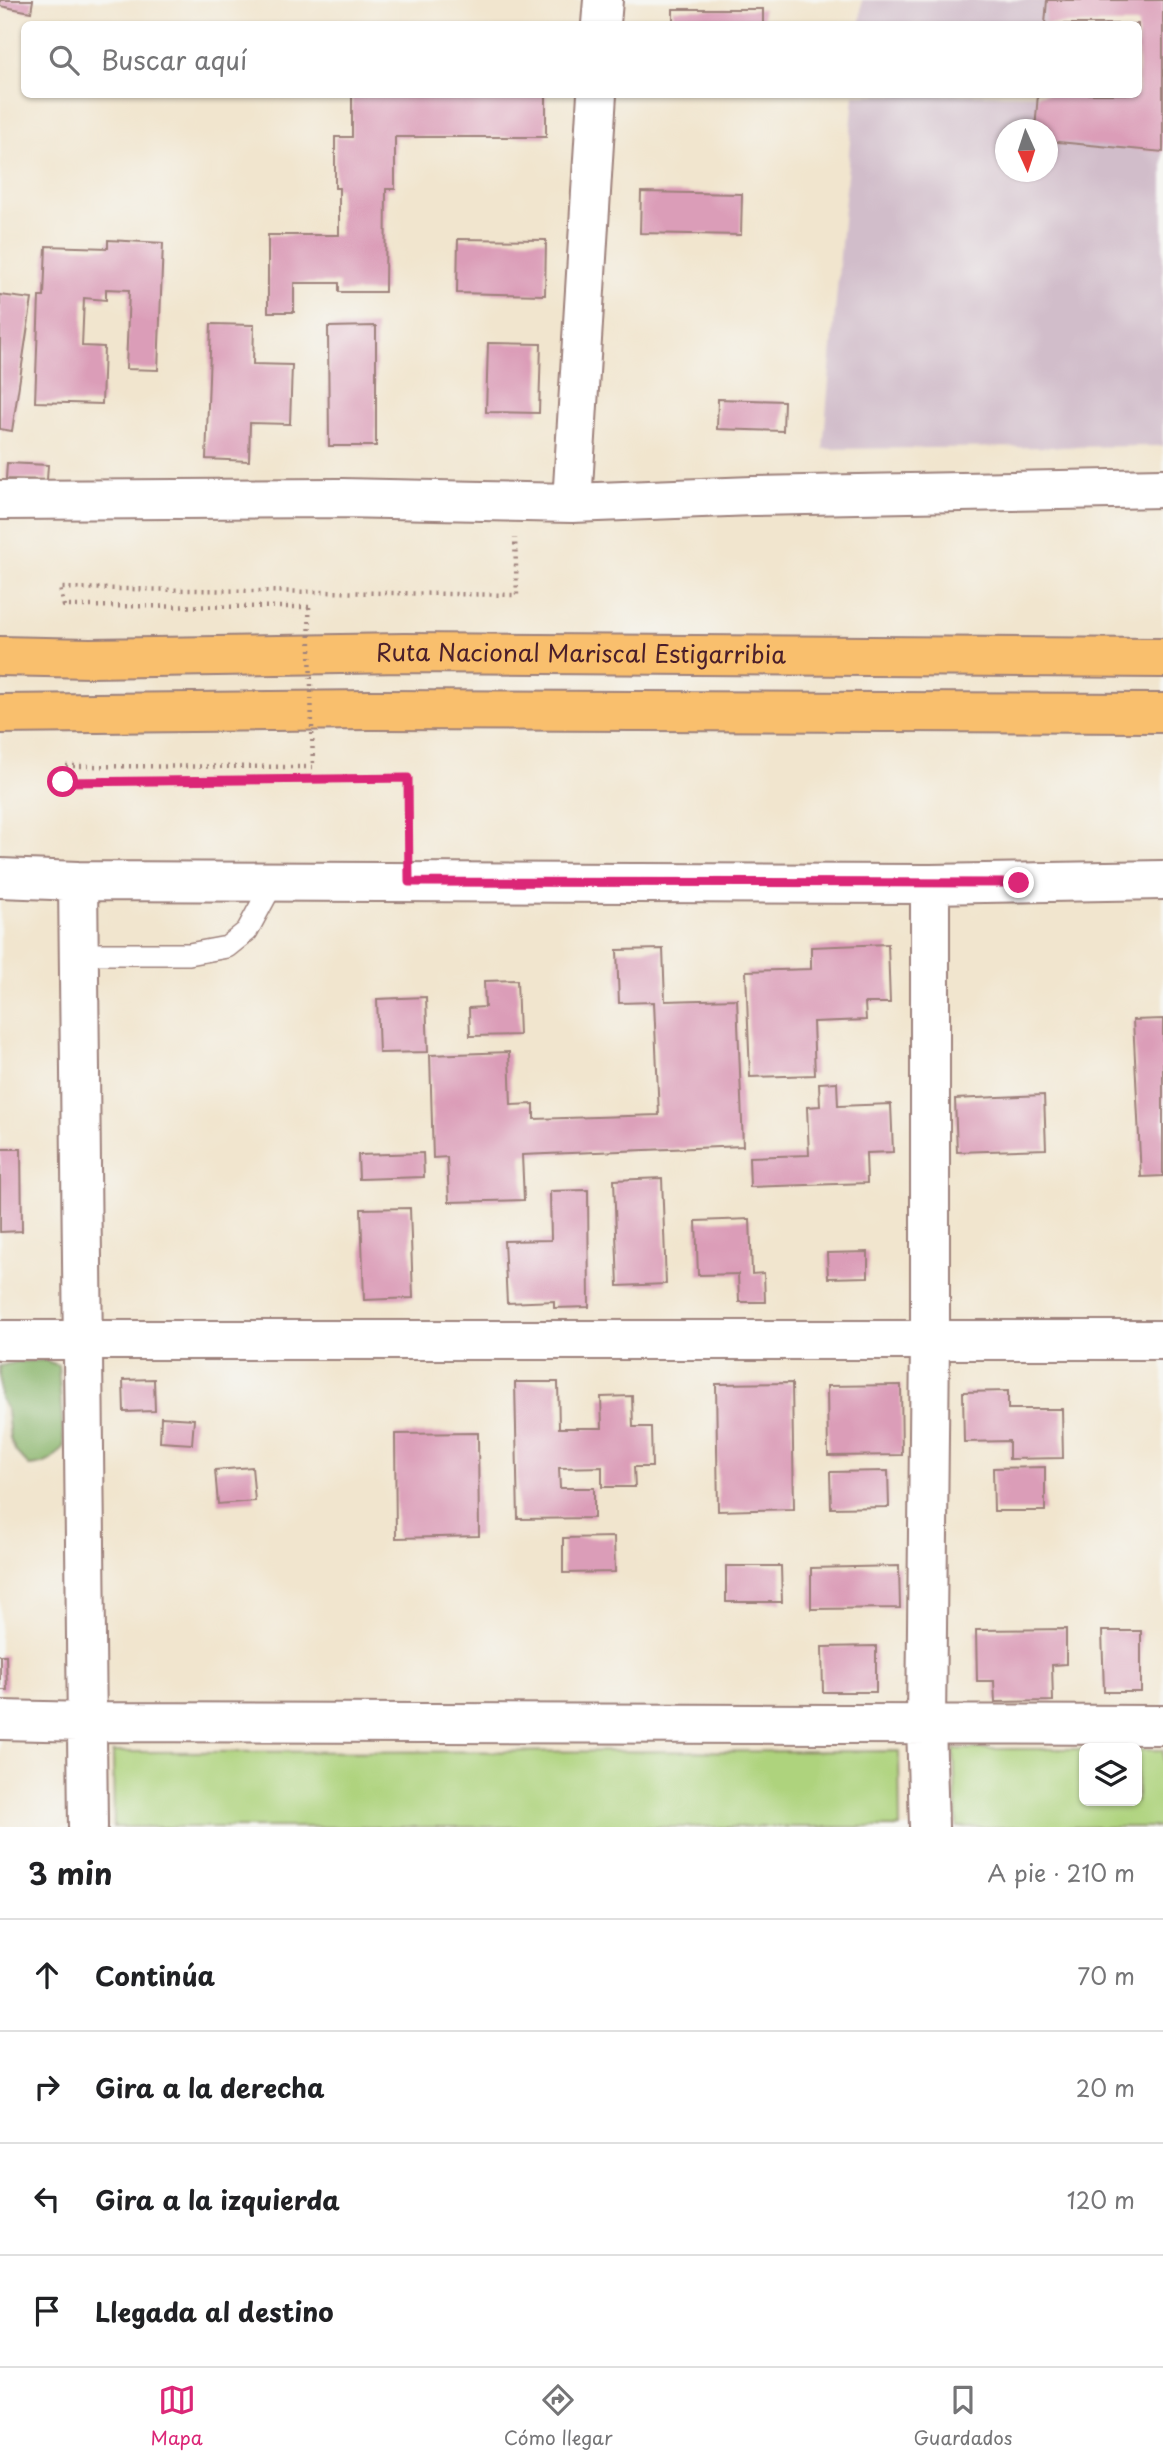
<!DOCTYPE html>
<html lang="es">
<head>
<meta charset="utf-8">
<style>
	body { margin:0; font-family:"Playpen Sans",sans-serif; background:#f2f2f2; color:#202124 }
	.controls { position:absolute; right:21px; bottom:21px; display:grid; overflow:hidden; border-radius:10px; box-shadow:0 2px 5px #0004 }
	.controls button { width:63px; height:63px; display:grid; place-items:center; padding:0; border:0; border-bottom:2px solid #e0e0e0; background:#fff; color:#202124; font:35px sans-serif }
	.compass { position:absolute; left:995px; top:119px; width:63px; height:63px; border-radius:50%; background:#fff; box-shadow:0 2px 5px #0004; rotate:177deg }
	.stop { position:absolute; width:21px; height:21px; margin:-16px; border:5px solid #db2777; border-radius:50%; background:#fff }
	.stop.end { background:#db2777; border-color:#fff; box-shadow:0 2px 7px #0008 }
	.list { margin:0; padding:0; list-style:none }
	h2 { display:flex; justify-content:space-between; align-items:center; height:91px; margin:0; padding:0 28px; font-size:30px }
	h2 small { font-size:23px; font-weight:400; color:#757577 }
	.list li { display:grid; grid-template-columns:46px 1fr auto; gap:21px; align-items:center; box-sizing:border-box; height:112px; padding:0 28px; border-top:2px solid #e0e0e0 }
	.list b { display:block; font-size:26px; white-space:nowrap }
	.list em { font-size:23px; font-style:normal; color:#757577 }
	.icon { flex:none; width:38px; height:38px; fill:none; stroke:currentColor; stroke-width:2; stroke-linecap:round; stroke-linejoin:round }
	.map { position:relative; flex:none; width:1163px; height:1827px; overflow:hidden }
	.search { position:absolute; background:#fff; box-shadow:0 2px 5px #0004; left:21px; right:21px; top:21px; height:77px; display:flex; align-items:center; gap:18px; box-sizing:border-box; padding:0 24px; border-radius:10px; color:#757577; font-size:26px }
	.sheet { height:539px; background:#fff }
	nav { display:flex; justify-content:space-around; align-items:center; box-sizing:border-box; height:98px; border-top:2px solid #e0e0e0; background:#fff; font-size:19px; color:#757577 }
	nav a { display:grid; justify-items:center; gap:4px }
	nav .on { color:#db2777 }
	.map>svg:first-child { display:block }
</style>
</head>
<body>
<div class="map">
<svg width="1163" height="1827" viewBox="0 0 1163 1827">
	<rect width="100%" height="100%" fill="#f6f6f2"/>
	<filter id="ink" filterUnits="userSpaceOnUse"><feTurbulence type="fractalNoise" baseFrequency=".0143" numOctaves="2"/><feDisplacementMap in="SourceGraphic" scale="14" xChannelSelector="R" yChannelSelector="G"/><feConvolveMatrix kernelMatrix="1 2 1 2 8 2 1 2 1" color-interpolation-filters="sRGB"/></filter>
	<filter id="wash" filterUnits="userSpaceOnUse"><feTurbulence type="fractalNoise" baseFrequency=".00686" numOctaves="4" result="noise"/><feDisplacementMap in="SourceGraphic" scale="28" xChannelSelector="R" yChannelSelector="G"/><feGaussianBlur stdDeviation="1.57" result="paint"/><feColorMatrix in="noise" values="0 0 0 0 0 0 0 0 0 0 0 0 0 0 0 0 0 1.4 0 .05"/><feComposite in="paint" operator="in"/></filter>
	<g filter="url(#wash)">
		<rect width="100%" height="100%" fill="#f1e5ce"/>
		<path fill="#d1bdca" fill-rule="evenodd" d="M 862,0 L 1163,0 L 1163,446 L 823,449 L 854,95 L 1138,94 L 1138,24 L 860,24 ZM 1006,130 L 1048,130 L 1048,172 L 1006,172 Z"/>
		<path fill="#aed37d" stroke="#7c7954" stroke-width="2" d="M 954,1749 L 1084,1749 L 1084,1801 L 1137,1801 L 1137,1750 L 1163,1750 L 1163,1827 L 957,1827 Z
			M 899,1751 L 900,1827 L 114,1827 L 113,1752 Z"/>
		<path fill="#8ab56c" stroke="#6a6a4c" stroke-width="2" d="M 44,1360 L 58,1365 L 64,1446 C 54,1460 46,1465 29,1466 L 16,1452 L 10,1439 L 7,1411 L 0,1398 L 0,1366 L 16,1362 Z"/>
		<g id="blocks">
			<path fill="#db9db8" d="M 0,0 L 33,0 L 31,12 L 0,6 Z
				M 1047,0 L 1163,0 L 1163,152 L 1048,141 L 1048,130 L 1035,130 L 1038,94 L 1138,94 L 1138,24 L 1045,24 Z
				M 673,9 L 763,9 L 763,24 L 673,24 Z
				M 352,94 L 546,94 L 546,137 L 395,137 L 395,189 L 386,189 L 385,292 L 339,292 L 339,283 L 294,283 L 294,312 L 268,312 L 268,235 L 339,235 L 339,188 L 335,188 L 335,137 L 352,137 Z
				M 641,192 L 742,194 L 741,235 L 640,233 Z
				M 458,239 L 546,240 L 545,295 L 457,293 Z
				M 108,240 L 163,243 L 158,370 L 126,369 L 129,290 L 106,289 L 106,300 L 84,298 L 82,346 L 104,347 L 102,404 L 35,402 L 39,297 L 44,297 L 46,246 L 108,248 Z
				M 0,295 L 32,299 L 12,431 L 0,429 Z
				M 211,324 L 254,325 L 253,364 L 292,365 L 290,424 L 250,423 L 249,461 L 206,459 Z
				M 376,326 L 376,446 L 329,446 L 328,327 Z
				M 488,343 L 541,344 L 539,413 L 486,412 Z
				M 718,399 L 784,401 L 783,431 L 717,429 Z
				M 7,463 L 48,465 L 47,480 L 6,479 Z
				M 888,944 L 890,1003 L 865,1003 L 866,1020 L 813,1022 L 815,1075 L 750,1077 L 746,971 L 811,969 L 811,947 Z
				M 663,949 L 665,1001 L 737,999 L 743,1146 L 522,1155 L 524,1200 L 449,1202 L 447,1157 L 433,1158 L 430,1055 L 509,1052 L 511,1105 L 534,1104 L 534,1119 L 659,1115 L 654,1002 L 619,1003 L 617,950 Z
				M 517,980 L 519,1035 L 470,1036 L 469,1008 L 485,1007 L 484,981 Z
				M 426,997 L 428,1052 L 379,1053 L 377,999 Z
				M 1163,1019 L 1163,1176 L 1141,1177 L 1133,1020 Z
				M 837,1082 L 838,1106 L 891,1104 L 893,1152 L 866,1153 L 867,1183 L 750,1187 L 749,1157 L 809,1155 L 807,1107 L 820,1106 L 819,1083 Z
				M 1044,1095 L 1046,1149 L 957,1152 L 955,1099 Z
				M 0,1149 L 21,1149 L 22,1231 L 0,1232 Z
				M 423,1153 L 424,1177 L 359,1179 L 358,1155 Z
				M 662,1178 L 666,1284 L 618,1286 L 614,1180 Z
				M 588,1190 L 589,1307 L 554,1308 L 554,1301 L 507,1303 L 504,1241 L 551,1240 L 550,1191 Z
				M 410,1208 L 413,1298 L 364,1300 L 361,1209 Z
				M 750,1219 L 752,1274 L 764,1273 L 765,1302 L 739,1302 L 738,1274 L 698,1275 L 696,1221 Z
				M 868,1252 L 868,1277 L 828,1278 L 827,1253 Z
				M 154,1379 L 155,1411 L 124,1412 L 123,1380 Z
				M 515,1382 L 558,1382 L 559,1428 L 602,1428 L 601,1397 L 632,1396 L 633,1427 L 651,1427 L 652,1467 L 634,1467 L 635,1487 L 602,1487 L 602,1467 L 559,1468 L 560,1488 L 594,1488 L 594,1518 L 518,1519 Z
				M 792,1383 L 794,1509 L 718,1511 L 716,1384 Z
				M 901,1385 L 902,1455 L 828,1456 L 827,1386 Z
				M 1008,1391 L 1008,1409 L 1062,1409 L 1063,1458 L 1009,1459 L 1009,1441 L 964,1442 L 963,1392 Z
				M 161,1417 L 194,1419 L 192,1444 L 160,1442 Z
				M 478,1433 L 479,1536 L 396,1538 L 395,1434 Z
				M 252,1467 L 255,1501 L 218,1504 L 215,1470 Z
				M 1045,1467 L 1045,1511 L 994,1511 L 993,1468 Z
				M 888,1471 L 889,1507 L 831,1508 L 830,1472 Z
				M 614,1537 L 615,1572 L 563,1573 L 563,1538 Z
				M 726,1566 L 781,1566 L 782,1602 L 726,1602 Z
				M 899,1566 L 900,1608 L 811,1609 L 811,1568 Z
				M 1066,1629 L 1066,1664 L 1052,1665 L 1053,1701 L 995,1702 L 994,1681 L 977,1681 L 976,1630 Z
				M 1102,1631 L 1141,1631 L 1141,1692 L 1104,1692 Z
				M 876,1646 L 876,1692 L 823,1692 L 822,1647 Z
				M 0,1655 L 6,1655 L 7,1690 L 0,1690 Z"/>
		</g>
	</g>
	<g filter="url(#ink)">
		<use href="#blocks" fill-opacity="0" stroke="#9e827c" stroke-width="2"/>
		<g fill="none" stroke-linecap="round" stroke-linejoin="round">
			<defs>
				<path id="service" d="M 80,954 L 189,954 L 227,947 L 247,931 L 274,881"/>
				<path id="minor" d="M 601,24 L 603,0
					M 0,500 L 341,498 L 572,503 L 753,496 L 1163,488
					M 572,503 L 597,94
					M 0,878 L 78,881 L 930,884 L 1163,880
					M 78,881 L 88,1827
					M 0,1340 L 1163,1340
					M 0,1720 L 88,1722 L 1163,1725
					M 929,1827 L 926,1724 L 930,1340 L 930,884"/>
				<g id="trunk">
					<path id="s1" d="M 0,656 L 90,658 L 404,653 L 1163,658"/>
					<path d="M 0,714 L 371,710 L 1163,713"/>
				</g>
			</defs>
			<use href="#service" stroke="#9e827c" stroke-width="24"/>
			<use href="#minor" stroke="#9e827c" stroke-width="42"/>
			<use href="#trunk" stroke="#9e827c" stroke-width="42"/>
			<path stroke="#9e827c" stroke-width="4.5" stroke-dasharray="2 5" stroke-linecap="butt" d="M 309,607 L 64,606 L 60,588 L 517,595 L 515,538
				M 313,767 L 63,766 L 63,782 L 408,778 L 408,846"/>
			<use href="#service" stroke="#fff" stroke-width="21"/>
			<use href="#minor" stroke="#fff" stroke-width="38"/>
			<use href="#trunk" stroke="#f9bf6d" stroke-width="38"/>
			<path stroke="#9e827c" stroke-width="4.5" stroke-dasharray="2 5" stroke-linecap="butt" d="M 309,607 L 313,767"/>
		</g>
	</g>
	<g fill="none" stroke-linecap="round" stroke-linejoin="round" filter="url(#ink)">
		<path stroke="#db2777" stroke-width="9" d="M 63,782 L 408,778 L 409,882 L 1019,883"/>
	</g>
	<g text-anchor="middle" stroke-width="7" stroke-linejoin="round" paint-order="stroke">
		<g font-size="24" fill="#4a1f2b" stroke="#f6f6f2">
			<text dy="8" stroke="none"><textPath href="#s1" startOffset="581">Ruta Nacional Mariscal Estigarribia</textPath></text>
		</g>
	</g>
</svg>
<div class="controls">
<button><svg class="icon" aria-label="layers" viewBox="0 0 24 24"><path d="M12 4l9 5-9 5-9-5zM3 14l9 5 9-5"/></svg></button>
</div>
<svg class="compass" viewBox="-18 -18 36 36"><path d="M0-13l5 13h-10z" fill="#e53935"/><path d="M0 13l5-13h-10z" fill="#757577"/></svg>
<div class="stop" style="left:63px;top:782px"></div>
<div class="stop end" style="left:1019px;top:883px"></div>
<div class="search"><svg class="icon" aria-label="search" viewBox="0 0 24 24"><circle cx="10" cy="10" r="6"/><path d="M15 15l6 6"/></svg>Buscar aquí</div>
</div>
<section class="sheet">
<h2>3 min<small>A pie · 210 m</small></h2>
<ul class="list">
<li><svg class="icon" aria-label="ahead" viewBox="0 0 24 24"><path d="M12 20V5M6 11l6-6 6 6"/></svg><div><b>Continúa</b></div><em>70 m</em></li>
<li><svg class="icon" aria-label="right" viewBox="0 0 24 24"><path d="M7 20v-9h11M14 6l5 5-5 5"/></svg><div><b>Gira a la derecha</b></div><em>20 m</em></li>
<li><svg class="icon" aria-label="left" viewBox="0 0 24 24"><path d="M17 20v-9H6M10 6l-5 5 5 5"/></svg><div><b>Gira a la izquierda</b></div><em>120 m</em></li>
<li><svg class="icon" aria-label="arrive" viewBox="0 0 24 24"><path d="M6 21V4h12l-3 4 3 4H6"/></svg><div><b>Llegada al destino</b></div></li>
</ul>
</section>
<nav>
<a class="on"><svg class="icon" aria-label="map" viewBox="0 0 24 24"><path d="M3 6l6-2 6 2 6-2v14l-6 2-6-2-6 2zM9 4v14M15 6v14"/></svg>Mapa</a>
<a><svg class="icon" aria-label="directions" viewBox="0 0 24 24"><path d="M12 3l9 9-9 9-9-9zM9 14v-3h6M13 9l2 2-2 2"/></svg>Cómo llegar</a>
<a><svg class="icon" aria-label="saved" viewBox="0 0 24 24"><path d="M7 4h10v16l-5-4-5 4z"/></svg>Guardados</a>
</nav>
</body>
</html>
